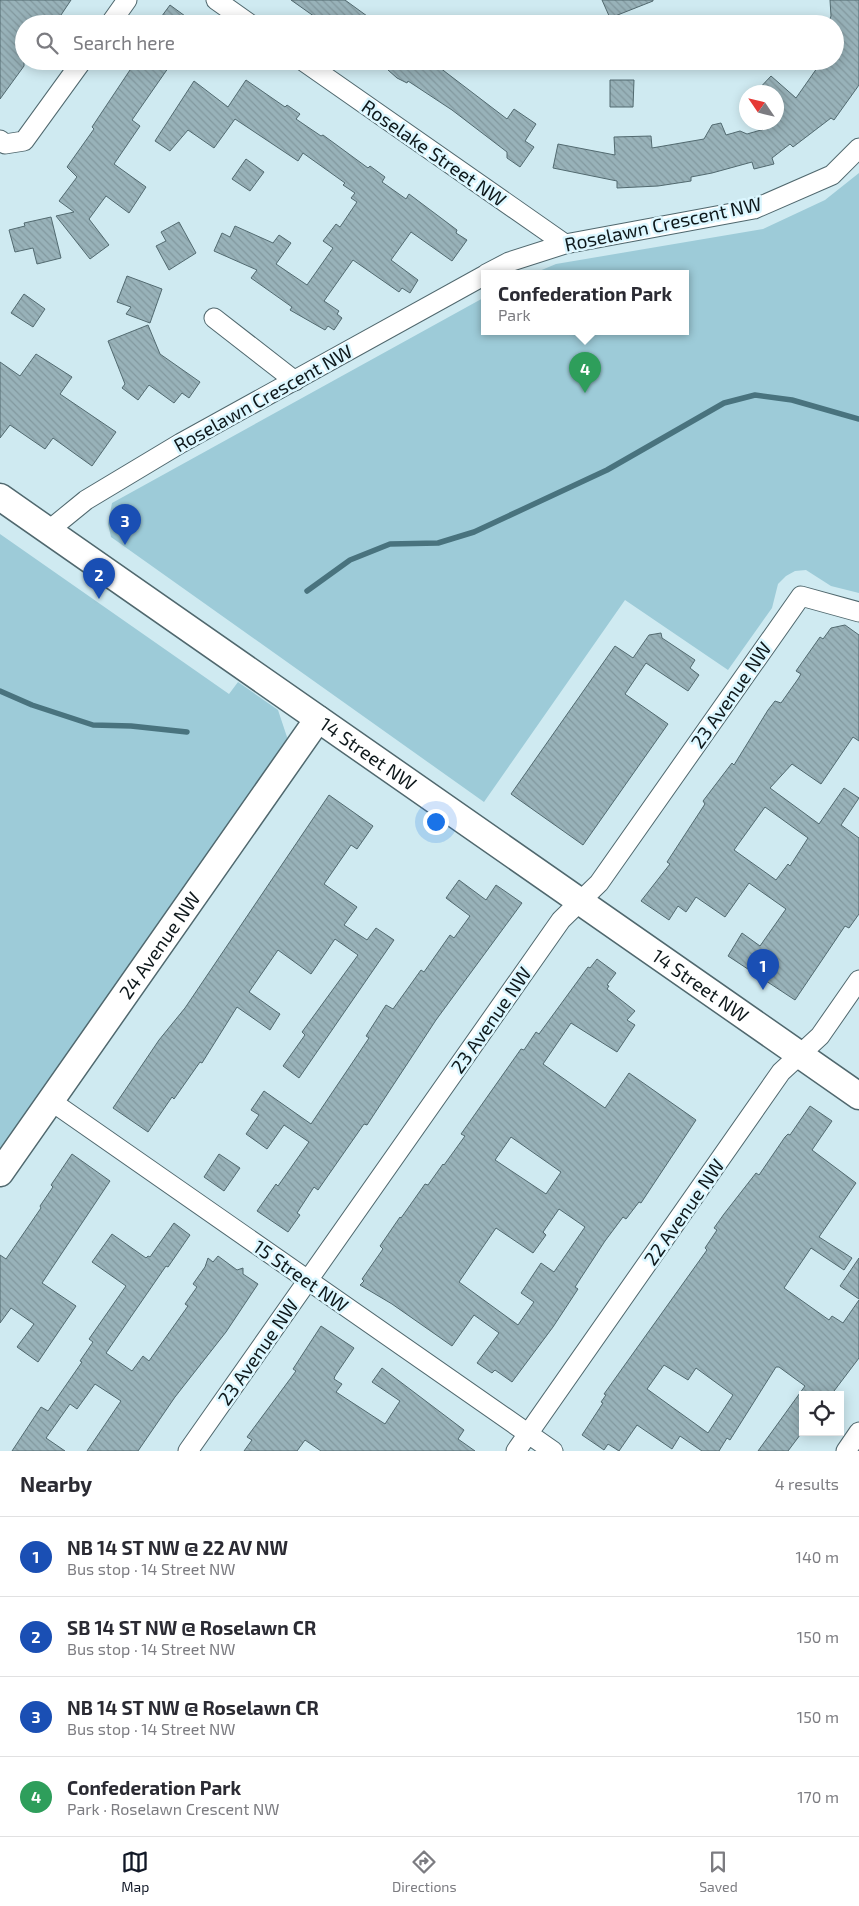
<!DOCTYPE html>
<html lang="en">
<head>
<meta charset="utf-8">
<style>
	body { margin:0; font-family:"Exo 2",sans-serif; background:#f2f2f3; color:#2b2b33 }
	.controls { position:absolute; right:15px; bottom:15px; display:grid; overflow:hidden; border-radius:0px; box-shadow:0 2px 12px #0003 }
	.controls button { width:45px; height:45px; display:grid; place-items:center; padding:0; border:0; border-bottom:1px solid #e1e1e2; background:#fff; color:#2b2b33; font:25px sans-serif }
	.compass { position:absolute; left:739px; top:85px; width:45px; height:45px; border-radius:50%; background:#fff; box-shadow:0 2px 12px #0003; rotate:305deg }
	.you { position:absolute; left:435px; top:821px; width:18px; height:18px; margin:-12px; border:4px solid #fff; border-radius:50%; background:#1a73e8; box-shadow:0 0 0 8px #1a73e833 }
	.badge { display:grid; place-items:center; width:32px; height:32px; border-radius:50%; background:#111827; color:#fff; font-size:16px; font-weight:700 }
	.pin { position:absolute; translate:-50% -41px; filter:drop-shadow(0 1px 2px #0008) }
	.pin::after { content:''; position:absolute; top:26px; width:18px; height:15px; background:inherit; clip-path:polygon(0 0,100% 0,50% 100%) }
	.popup { position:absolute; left:481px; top:270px; width:208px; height:65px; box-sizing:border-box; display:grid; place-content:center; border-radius:0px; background:#fff; filter:drop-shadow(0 1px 4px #0005); font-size:16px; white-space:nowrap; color:#7c7c81 }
	.popup b { font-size:19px; color:#2b2b33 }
	.popup::after { content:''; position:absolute; left:50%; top:100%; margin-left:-10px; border:10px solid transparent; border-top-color:#fff }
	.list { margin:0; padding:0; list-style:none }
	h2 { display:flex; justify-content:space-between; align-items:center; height:65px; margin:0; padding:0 20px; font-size:21px }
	h2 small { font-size:16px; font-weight:400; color:#7c7c81 }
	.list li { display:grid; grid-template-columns:32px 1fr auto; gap:15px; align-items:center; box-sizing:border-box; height:80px; padding:0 20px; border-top:1px solid #e1e1e2 }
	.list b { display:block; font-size:19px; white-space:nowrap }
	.list p { margin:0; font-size:16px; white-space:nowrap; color:#7c7c81 }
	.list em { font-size:16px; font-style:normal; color:#7c7c81 }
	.icon { flex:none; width:28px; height:28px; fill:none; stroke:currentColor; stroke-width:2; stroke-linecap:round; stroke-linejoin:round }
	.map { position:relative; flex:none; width:859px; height:1451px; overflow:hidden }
	.search { position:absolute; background:#fff; box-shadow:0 2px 12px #0003; left:15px; right:15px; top:15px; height:55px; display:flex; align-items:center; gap:12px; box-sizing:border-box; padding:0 18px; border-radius:28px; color:#7c7c81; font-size:19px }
	.sheet { height:385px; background:#fff }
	nav { display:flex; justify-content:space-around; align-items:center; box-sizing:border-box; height:70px; border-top:1px solid #e1e1e2; background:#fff; font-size:14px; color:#7c7c81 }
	nav a { display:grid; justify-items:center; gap:2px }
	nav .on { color:#111827 }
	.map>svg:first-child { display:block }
</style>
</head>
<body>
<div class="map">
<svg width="859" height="1451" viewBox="0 0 859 1451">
	<defs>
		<pattern id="building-back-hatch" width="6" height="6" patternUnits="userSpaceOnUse" patternTransform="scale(1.25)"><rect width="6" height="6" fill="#98b2b9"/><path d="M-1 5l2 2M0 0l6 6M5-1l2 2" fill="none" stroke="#82989e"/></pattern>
	</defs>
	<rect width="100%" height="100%" fill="#cfeaf1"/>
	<path fill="#9dcbd8" d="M 859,173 L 859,593 L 831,586 L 806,570 L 795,571 L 786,576 L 778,584 L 772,608 L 728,670 L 625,600 L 484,802 L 111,537 L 108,524 L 112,503 L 485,297 L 485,332 L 685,332 L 685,274 L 532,274 L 556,264 L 763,229 L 825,200 Z
		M 0,534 L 229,694 L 238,682 L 278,710 L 289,743 L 0,1150 Z"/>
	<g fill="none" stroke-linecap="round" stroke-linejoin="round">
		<path stroke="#49737e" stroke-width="5.5" d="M 307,591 L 350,560 L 390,544 L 438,543 L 474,532 L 607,470 L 724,403 L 755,395 L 792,400 L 859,419
			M 0,691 L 32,705 L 93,725 L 131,726 L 187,732"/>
	</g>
	<path fill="url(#building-back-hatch)" stroke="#526a70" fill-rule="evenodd" d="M 0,0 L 71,0 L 55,24 L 24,24 L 24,66 L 0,99 Z
		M 291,0 L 345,0 L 378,24 L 325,24 Z
		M 602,0 L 653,0 L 653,1 L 610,18 Z
		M 830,0 L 859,0 L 859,85 L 834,120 L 831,118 L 793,147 L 790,144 L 772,158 L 774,164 L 754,169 L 752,162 L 712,173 L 691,177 L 691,181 L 658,186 L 617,188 L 617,181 L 553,168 L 558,144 L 615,155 L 614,137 L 651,136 L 652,148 L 704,139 L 712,125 L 721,123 L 726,135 L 740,131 L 747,134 L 768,128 L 770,122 L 776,122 L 776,92 L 756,92 L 771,76 L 796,98 L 822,61 L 835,61 L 835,24 L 828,24 L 831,16 Z
		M 170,5 L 196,24 L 156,24 Z
		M 136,61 L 173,61 L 132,120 L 140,126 L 114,164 L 146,187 L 129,213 L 106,196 L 89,219 L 109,245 L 90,259 L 56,216 L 74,212 L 59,201 L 77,177 L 67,167 L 94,129 L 92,127 Z
		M 394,61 L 431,61 L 507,119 L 514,109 L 536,124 L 525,141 L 534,147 L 520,167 L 507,158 L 507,152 L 452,110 L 408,81 L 407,83 L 397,78 L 388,70 Z
		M 246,80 L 285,107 L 287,105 L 300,114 L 296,119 L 321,136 L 323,135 L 368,168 L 370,166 L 385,177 L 382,182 L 406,199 L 409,194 L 457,230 L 456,233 L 467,240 L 452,261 L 411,232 L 391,260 L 418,280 L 410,293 L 402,288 L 399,292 L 353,260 L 324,301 L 339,311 L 337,314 L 342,318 L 334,330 L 328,326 L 325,330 L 290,310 L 292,307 L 251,278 L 257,270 L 214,251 L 222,233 L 230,237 L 235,226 L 273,243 L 279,235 L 291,243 L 276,264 L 307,285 L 333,248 L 323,241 L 336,224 L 340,227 L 357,202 L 351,198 L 355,193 L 343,185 L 345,183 L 303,153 L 298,161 L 235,119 L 214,148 L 188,130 L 170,151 L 155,141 L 194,81 L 228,107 Z
		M 610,80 L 634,80 L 633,107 L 610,107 Z
		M 246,159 L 264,172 L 250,191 L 232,179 Z
		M 51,217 L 61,258 L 37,264 L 33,248 L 15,252 L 9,230 L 25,226 L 24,223 Z
		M 179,222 L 196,253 L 169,270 L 156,246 L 166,241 L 161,232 Z
		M 127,276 L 162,289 L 150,323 L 126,314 L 131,307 L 117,302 Z
		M 24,294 L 45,309 L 33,327 L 11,313 Z
		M 148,325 L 160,354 L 200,382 L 189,398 L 182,393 L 174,403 L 149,385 L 138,400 L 122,388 L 125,384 L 108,341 Z
		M 36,354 L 72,377 L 60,394 L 116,432 L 92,466 L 53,438 L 45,449 L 10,425 L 0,438 L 0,362 L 20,376 Z
		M 845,625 L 859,635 L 859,741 L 853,737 L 821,784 L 792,764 L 770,788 L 819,824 L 844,788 L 859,798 L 841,825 L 859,838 L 859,914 L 849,928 L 845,926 L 795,1000 L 728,956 L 742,933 L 760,946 L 786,909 L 749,883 L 725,917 L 696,897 L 686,912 L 678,906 L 669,920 L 641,901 L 670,864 L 667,862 L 705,804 L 703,801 L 732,763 L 734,765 L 768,710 L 775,701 L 781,703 L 798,679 L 801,674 L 796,671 L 820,637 L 823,639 L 831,628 ZM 765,807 L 808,838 L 790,866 L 788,864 L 776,880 L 734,850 Z
		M 661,633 L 662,638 L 695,660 L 690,668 L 699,675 L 688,691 L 646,663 L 625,694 L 668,724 L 583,845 L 511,794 L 615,646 L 633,658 L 649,635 Z
		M 329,795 L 373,826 L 357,849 L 351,845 L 324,884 L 357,907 L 344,925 L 367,940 L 376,928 L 394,940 L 299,1078 L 283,1066 L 305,1035 L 302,1032 L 358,955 L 335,939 L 311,974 L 278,950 L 249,992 L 280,1014 L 270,1030 L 237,1007 L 202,1063 L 200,1062 L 174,1099 L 172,1097 L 148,1132 L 113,1108 L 159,1040 L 185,1008 Z
		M 459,880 L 486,900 L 496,885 L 522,903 L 436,1020 L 367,1125 L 364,1124 L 318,1190 L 314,1187 L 297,1213 L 300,1215 L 288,1232 L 257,1211 L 276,1184 L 278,1186 L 309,1142 L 284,1125 L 267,1149 L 246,1134 L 259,1115 L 251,1110 L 264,1091 L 311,1124 L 369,1038 L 366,1036 L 386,1005 L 393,1009 L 421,970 L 424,972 L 450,935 L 454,938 L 470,916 L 446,898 Z
		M 597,959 L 616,973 L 607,985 L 609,986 L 607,989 L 635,1011 L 627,1020 L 635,1025 L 617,1052 L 571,1023 L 543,1064 L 605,1108 L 629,1073 L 696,1120 L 641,1203 L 639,1202 L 626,1219 L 623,1217 L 605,1241 L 575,1287 L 578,1289 L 553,1327 L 512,1382 L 495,1370 L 492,1373 L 477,1363 L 499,1333 L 474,1315 L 452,1346 L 392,1304 L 360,1285 L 364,1281 L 362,1279 L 383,1249 L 380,1246 L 400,1217 L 401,1218 L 425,1184 L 428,1185 L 443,1164 L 444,1165 L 465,1136 L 461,1134 L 521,1049 L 524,1050 L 536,1032 L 539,1034 L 588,967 L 590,968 ZM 511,1137 L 561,1172 L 546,1194 L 495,1160 ZM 559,1209 L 585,1227 L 554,1272 L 541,1263 L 521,1293 L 534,1302 L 518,1325 L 459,1282 L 496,1228 L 533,1253 L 546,1235 L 543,1232 Z
		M 810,1106 L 832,1121 L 812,1150 L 856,1183 L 819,1237 L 852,1258 L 844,1270 L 811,1248 L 784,1288 L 829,1320 L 832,1316 L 843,1323 L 859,1300 L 859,1358 L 831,1395 L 803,1395 L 803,1431 L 788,1451 L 758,1451 L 805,1386 L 779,1367 L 776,1367 L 730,1440 L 727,1438 L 719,1451 L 702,1451 L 680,1436 L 672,1449 L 637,1425 L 619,1451 L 608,1444 L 604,1450 L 582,1435 L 603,1403 L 601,1402 L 606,1395 L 604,1394 L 707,1250 L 705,1248 L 717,1230 L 714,1228 L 724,1214 L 756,1173 L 759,1175 L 785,1137 L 788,1134 L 790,1135 ZM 664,1365 L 688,1380 L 696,1368 L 733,1395 L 708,1433 L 647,1389 Z
		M 72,1154 L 110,1181 L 42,1283 L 76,1306 L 38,1362 L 17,1347 L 34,1324 L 11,1308 L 0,1323 L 0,1255 L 6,1259 L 41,1208 L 40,1206 L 53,1187 L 51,1185 Z
		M 219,1154 L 240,1168 L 224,1191 L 204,1177 Z
		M 174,1223 L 190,1235 L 168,1267 L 166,1266 L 106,1353 L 132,1371 L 143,1356 L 149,1361 L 188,1306 L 185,1304 L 197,1287 L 193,1284 L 205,1267 L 208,1258 L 213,1262 L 218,1256 L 237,1270 L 243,1268 L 243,1274 L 258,1284 L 226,1332 L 175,1397 L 138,1451 L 87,1451 L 121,1401 L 95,1384 L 77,1409 L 70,1404 L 46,1438 L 65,1451 L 12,1451 L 41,1407 L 48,1411 L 82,1362 L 80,1361 L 93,1342 L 89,1339 L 126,1286 L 92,1262 L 112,1234 L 146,1258 L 148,1256 L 150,1257 Z
		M 859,1258 L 859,1299 L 840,1286 Z
		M 321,1326 L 354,1348 L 335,1376 L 334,1379 L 342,1384 L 336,1392 L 385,1424 L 400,1401 L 372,1382 L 382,1368 L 464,1430 L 458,1439 L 475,1451 L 321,1451 L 305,1440 L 297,1451 L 244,1451 L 252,1440 L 247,1437 L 296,1371 L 293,1369 Z"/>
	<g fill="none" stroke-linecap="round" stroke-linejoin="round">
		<defs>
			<path id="street" d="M 216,0 L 250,24
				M 110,24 L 127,0
				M 303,61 L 565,244
				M 0,140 L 5,144 L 24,141 L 82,61
				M 486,274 L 509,262 L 565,244 L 754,209 L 832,175 L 859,148
				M 214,318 L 295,381
				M 48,531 L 86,500 L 181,443 L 485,275
				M 51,1101 L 553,1451
				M 188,1451 L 561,920 L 599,883 L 801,596 L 859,612
				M 516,1451 L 781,1072 L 820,1036 L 859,980
				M 846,1451 L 859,1432"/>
			<g id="secondary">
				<path id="s1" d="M 0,497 L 859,1096"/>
				<path id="s2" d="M 0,1173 L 318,719"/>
			</g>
		</defs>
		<use href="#street" stroke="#50686e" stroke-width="21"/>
		<use href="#secondary" stroke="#50686e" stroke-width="29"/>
		<use href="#street" stroke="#fff" stroke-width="19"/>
		<use href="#secondary" stroke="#fff" stroke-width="26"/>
	</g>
	<g text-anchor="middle" stroke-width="5" stroke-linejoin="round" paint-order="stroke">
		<g font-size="19" fill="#0e181b" stroke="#dcf7ff">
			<text transform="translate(434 153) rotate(35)" y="7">Roselake Street NW</text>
			<text transform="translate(663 224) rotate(-12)" y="7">Roselawn Crescent NW</text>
			<text transform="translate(263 398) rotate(-29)" y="7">Roselawn Crescent NW</text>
			<text transform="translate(731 695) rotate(-55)" y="7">23 Avenue NW</text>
			<text dy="7" stroke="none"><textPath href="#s1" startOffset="449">14 Street NW</textPath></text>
			<text dy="7" stroke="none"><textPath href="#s2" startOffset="278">24 Avenue NW</textPath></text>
			<text dy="7" stroke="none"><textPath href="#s1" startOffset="854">14 Street NW</textPath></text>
			<text transform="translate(491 1020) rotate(-55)" y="7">23 Avenue NW</text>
			<text transform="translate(684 1212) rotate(-55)" y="7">22 Avenue NW</text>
			<text transform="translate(301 1276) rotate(35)" y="7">15 Street NW</text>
			<text transform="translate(258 1352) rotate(-55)" y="7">23 Avenue NW</text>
		</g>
	</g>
</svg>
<div class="controls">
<button><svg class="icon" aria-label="locate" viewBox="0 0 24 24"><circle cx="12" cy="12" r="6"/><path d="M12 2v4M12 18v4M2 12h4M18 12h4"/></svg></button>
</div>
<svg class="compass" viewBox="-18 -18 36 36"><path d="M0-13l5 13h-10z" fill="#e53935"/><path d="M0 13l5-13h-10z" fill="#7c7c81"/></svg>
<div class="you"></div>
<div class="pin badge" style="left:763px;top:990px;background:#1a4fb4">1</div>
<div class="pin badge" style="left:99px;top:599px;background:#1a4fb4">2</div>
<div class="pin badge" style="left:125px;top:545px;background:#1a4fb4">3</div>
<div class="pin badge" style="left:585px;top:393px;background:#2e9e5b">4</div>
<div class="popup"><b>Confederation Park</b>Park</div>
<div class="search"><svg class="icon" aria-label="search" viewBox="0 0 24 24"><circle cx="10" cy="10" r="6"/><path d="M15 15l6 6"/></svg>Search here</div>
</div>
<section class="sheet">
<h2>Nearby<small>4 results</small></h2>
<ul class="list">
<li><span class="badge" style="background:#1a4fb4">1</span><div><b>NB 14 ST NW @ 22 AV NW</b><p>Bus stop · 14 Street NW</p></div><em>140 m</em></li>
<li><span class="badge" style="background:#1a4fb4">2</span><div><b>SB 14 ST NW @ Roselawn CR</b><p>Bus stop · 14 Street NW</p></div><em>150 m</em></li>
<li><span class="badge" style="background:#1a4fb4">3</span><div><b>NB 14 ST NW @ Roselawn CR</b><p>Bus stop · 14 Street NW</p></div><em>150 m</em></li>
<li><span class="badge" style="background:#2e9e5b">4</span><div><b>Confederation Park</b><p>Park · Roselawn Crescent NW</p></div><em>170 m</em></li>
</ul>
</section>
<nav>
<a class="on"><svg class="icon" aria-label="map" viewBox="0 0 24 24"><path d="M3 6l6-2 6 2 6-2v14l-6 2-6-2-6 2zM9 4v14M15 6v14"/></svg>Map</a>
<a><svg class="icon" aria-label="directions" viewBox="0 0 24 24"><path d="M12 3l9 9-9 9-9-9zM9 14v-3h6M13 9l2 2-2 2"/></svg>Directions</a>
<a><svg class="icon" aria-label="saved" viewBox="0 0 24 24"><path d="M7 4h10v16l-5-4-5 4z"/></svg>Saved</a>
</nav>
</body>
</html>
